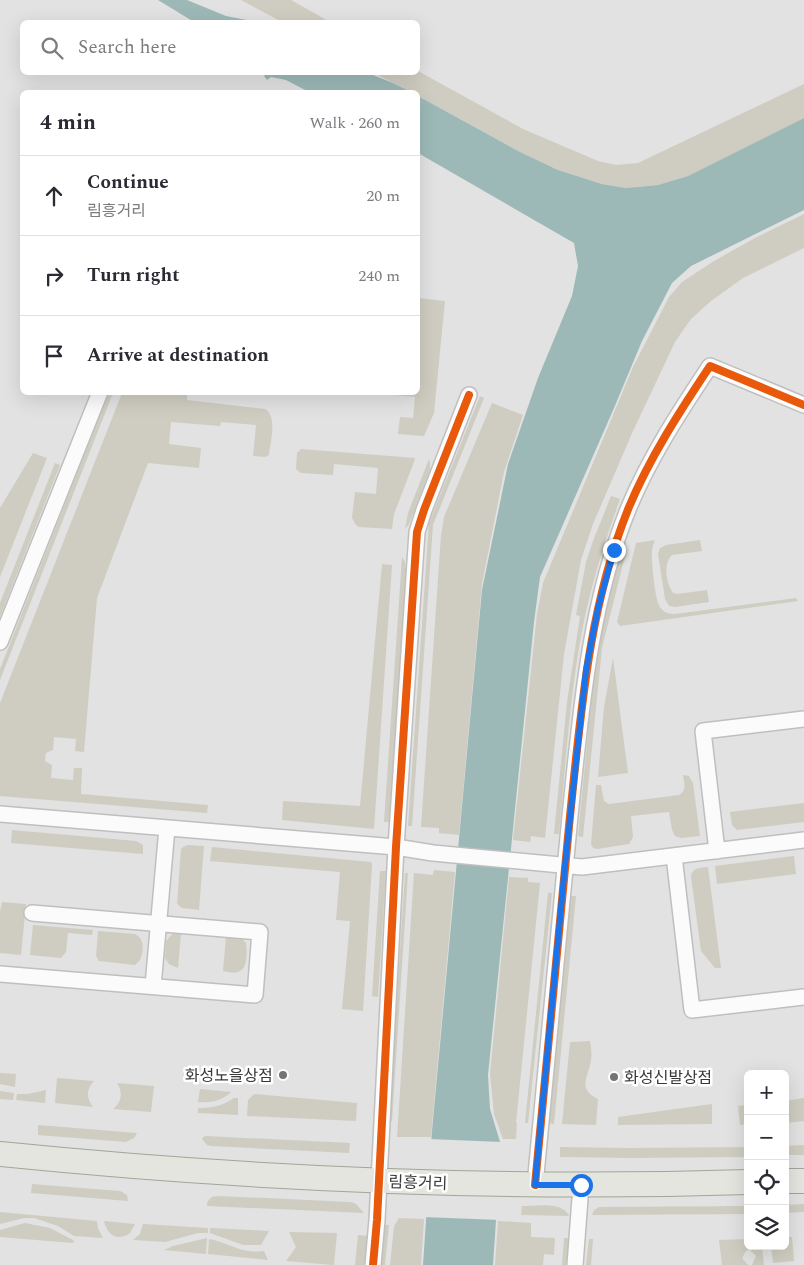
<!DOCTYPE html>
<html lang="en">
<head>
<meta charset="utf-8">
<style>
	body { margin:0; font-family:Spectral,"Noto Sans KR",serif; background:#f7f7f7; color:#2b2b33 }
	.controls { position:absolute; right:15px; bottom:15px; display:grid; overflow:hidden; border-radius:8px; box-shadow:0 5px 20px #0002 }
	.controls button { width:45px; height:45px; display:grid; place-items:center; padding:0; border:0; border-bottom:1px solid #e1e1e2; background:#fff; color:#2b2b33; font:25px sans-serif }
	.stop { position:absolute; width:15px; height:15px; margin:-11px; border:4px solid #1a73e8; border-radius:50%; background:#fff }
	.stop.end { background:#1a73e8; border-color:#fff; box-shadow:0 1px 5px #0008 }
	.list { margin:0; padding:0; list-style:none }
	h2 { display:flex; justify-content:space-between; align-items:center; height:65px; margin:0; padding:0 20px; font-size:21px }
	h2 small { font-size:16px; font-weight:400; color:#7c7c81 }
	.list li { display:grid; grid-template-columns:32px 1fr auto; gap:15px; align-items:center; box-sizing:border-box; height:80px; padding:0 20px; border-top:1px solid #e1e1e2 }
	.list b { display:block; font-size:19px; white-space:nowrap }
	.list p { margin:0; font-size:16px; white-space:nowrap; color:#7c7c81 }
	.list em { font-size:16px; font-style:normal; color:#7c7c81 }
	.icon { flex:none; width:28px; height:28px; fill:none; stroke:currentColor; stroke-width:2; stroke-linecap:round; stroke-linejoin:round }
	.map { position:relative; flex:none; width:804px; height:1265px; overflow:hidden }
	.search { position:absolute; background:#fff; box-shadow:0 5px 20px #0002; left:20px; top:20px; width:400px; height:55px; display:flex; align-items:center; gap:12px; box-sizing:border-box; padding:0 18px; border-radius:8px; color:#7c7c81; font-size:19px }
	.panel { position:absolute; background:#fff; box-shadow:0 5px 20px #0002; left:20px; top:90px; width:400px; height:305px; border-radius:8px }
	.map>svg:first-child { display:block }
</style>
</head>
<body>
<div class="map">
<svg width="804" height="1265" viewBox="0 0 804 1265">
	<rect width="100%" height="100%" fill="#e1e2e1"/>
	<path fill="#cfcdc1" d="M 241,0 L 291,0 L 330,22 L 282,22 Z
		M 418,71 L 523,129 L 598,161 L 616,165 L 638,163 L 804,84 L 804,118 L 688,176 L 658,185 L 626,188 L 602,184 L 558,170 L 520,152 L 418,96 L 418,92 L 411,92 L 374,73 L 418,72 Z
		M 804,214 L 804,248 L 743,278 L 711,301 L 691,319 L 675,342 L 633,431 L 593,524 L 581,560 L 564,654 L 545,838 L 531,836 L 530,842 L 513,840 L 537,614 L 543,583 L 633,367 L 669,297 L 682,282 L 714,261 L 755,238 Z
		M 418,298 L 445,301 L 434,413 L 424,436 L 398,434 L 400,417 L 413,418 L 415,397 L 396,395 L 396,393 L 418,392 Z
		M 109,392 L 113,393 L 0,680 L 0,669 Z
		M 122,393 L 187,393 L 187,400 L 265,409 C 278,416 270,443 269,455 L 265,457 L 253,456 L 256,425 L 221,422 L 220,426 L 171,422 L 169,444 L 201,448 L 199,468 L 148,463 L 97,598 L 84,752 L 75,751 L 76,739 L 54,737 L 53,750 L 46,753 L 45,761 L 52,765 L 51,778 L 73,780 L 74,768 L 82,768 L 81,794 L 208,805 L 207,813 L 0,796 L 0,703 Z
		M 480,396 L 484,398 L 433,525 L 412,826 L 408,826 L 429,523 Z
		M 492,403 L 523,415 L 504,472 L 482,584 L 459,835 L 439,833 L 439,828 L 421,827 L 441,535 L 444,517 Z
		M 301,449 L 415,458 L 414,462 L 394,514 L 392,529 L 359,527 L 356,525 L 352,518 L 355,492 L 376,494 L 378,468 L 334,464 L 333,475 L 301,473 L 296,469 L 297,453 Z
		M 33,453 L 47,458 L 0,577 L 0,508 Z
		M 429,459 L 430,463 L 430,470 L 409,524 L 405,529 L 408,513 Z
		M 55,463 L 60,465 L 0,617 L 0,603 Z
		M 611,496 L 620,499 C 606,538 594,576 585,616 C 570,687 566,762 559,834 L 554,834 L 567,702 L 580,616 L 576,615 L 586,562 L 593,541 Z
		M 655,540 C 654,543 652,547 652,551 C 651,559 655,598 659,605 C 662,612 668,614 675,614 L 796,598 L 798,601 L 620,626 L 617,622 L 636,543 Z
		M 700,540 L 702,551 L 672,555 C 663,564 666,583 673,593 L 677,594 L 707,590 L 709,602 L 675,607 L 669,606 L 665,599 L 658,554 L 660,548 L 666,545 Z
		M 621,551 L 626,552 L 602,648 L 583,837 L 578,836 L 594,671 L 603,619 Z
		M 402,557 L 405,562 L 406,571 L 389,822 L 384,822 Z
		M 382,564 L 392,565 L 374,829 L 282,820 L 283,801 L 360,806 Z
		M 613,658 L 628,773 L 598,777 L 604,707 Z
		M 683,775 L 689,776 L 693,783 L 700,836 L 681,838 L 675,836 L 672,830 L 669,812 L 631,816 L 633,837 L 629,844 L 597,849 L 593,848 L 591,844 L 596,785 L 601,785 L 604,801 L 609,804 L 679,795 C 687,791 684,782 683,775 Z
		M 804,803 L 804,822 L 737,830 L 732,825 L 730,812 Z
		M 12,830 L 136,841 L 143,845 L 143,854 L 11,843 Z
		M 188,845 L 204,846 L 199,910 L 182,908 L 177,904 L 181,849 L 183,847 Z
		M 212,847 L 371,862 L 372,865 L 363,1011 L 342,1009 L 350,921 L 336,920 L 340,872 L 210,861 Z
		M 794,856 L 796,874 L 717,884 L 715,866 Z
		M 708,867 L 721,968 L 715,968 L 701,951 L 691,877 C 692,867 701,868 708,867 Z
		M 434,870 L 455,872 L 431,1137 L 397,1137 L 414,873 L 433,875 Z
		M 380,871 L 386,871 L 378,997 L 372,996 Z
		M 405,873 L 408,873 L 392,1121 L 389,1121 Z
		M 509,877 L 528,878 L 528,882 L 540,883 L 516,1123 L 517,1123 L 516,1139 L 503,1139 L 494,1114 L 490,1074 Z
		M 548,893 L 552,893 L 528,1123 L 525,1123 Z
		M 571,896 L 576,896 L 554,1124 L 549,1123 Z
		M 2,902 L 26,904 L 21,955 L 0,953 L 0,912 Z
		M 33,925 L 93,930 L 92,935 L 68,933 L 66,952 L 61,958 L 30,955 Z
		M 98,931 L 135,934 C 145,939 144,951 140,960 L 135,965 L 99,961 L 96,956 Z
		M 173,933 L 181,933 L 178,968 L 169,964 L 165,958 L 166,941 Z
		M 226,936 C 234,936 241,936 246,943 C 247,950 248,967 240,971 C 236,974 228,972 223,971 Z
		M 590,1041 C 591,1047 592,1054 591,1061 C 588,1077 577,1089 598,1099 L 596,1125 L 562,1124 L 570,1042 Z
		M 0,1073 L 16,1074 L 15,1087 L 0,1084 Z
		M 57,1078 L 94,1081 C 86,1089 86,1098 93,1107 L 55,1103 Z
		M 117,1083 L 154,1086 L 151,1112 L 113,1109 C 122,1102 123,1092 117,1083 Z
		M 200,1089 L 231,1092 C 222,1101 211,1103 198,1102 Z
		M 46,1090 L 45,1103 L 16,1100 L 17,1094 L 28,1094 Z
		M 0,1091 L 14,1093 L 13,1100 L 0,1099 Z
		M 254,1094 L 357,1103 L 356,1121 L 247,1116 L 248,1100 Z
		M 234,1098 L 238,1098 L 238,1115 L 198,1113 L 198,1108 C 213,1108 222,1106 234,1098 Z
		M 804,1098 L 804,1121 L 785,1123 L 785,1101 Z
		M 712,1104 L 712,1124 L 618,1125 L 618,1117 Z
		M 748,1105 L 748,1124 L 740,1125 L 738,1106 Z
		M 38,1125 L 137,1133 L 134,1138 L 126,1142 L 38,1135 Z
		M 206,1136 L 350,1143 L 349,1153 L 211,1146 L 207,1145 L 202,1139 L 203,1137 Z
		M 804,1145 L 804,1155 L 785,1155 L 785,1146 Z
		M 560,1147 L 630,1148 L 748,1147 L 748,1157 L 630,1158 L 560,1157 Z
		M 32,1184 L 120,1191 L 127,1195 L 128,1201 L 31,1193 Z
		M 218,1196 L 351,1202 L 356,1204 L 364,1213 L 207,1206 C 207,1199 212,1196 218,1196 Z
		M 804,1204 L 804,1212 L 785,1213 L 785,1205 Z
		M 522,1206 C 536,1206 563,1201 569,1216 L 521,1215 Z
		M 748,1206 L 748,1214 L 592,1215 L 594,1210 L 599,1207 Z
		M 0,1212 L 97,1221 L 98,1228 L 103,1238 L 74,1236 L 58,1226 L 34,1218 L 24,1218 L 0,1224 Z
		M 399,1218 L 424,1219 L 421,1265 L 390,1265 L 394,1226 Z
		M 104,1221 L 135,1224 L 130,1233 C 118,1242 107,1235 104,1221 Z
		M 498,1221 L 531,1223 L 531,1237 L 555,1238 L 554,1255 L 544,1254 L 543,1265 L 495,1265 Z
		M 25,1223 L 50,1228 L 71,1239 L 74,1241 L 73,1243 L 0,1237 L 0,1230 Z
		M 143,1224 L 208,1228 L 208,1233 L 198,1233 L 165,1242 L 133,1240 L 140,1234 Z
		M 385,1225 L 389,1225 L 385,1265 L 381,1265 Z
		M 210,1228 L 269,1231 L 261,1245 L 243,1245 L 210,1233 Z
		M 289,1232 L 337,1233 L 334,1265 L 286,1261 L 296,1247 Z
		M 358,1235 L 368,1236 L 365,1265 L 355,1265 Z
		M 785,1237 L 792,1237 L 794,1261 L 773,1263 L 771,1246 L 785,1246 Z
		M 207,1238 L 206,1254 L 164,1250 L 173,1246 Z
		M 564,1238 L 569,1238 L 566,1265 L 562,1265 Z
		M 209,1239 C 231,1243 239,1254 264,1251 L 268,1260 L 208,1254 Z
		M 589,1239 L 593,1239 L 591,1265 L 586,1265 Z
		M 748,1239 L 748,1246 L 762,1246 L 764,1265 L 752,1265 L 756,1256 L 750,1250 L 746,1251 L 742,1258 L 748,1265 L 722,1265 L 719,1240 Z"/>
	<path fill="#9cb9b8" d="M 158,0 L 187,0 L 226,16 L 257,22 L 194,22 Z
		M 267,73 L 368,73 L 393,83 L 411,92 L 309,92 L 286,80 L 271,77 L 267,80 L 264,76 Z
		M 418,96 L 520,152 L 558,170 L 602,184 L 626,188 L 658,185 L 688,176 L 804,118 L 804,210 L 691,266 L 672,283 L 642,341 L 614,408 L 540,577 L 534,622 L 488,1075 L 490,1109 L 501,1145 L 493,1265 L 423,1265 L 432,1131 L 482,590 L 508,464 L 538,378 L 572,296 L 578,266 L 574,243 L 418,153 Z"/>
	<path fill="#e1e2e1" d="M 429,1139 L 502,1142 L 500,1220 L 423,1217 Z"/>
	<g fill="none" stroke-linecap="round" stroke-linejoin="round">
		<defs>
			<path id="street" d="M 0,642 L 100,392
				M 0,814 L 396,847 L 433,853 L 582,867 L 804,840
				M 717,851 L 703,731 L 804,719
				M 674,856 L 692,1010 L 804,997
				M 0,974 L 255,995 L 260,932 L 32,913
				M 153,986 L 167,828
				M 535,1185 C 547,1062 558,939 570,816 C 581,711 589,605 629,507 C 650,457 680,411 710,366 L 804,405
				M 373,1265 L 377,1220 L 396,847 L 417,532 L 424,510 L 469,395
				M 575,1265 L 581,1185"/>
			<path id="primary" d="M 0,1154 C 248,1179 498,1190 748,1182
				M 785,1181 L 804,1181"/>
		</defs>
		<use href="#street" stroke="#bebfbe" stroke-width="18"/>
		<use href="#primary" stroke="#a2a698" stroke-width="26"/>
		<use href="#street" stroke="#fafbfa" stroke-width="15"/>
		<use href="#primary" stroke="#e3e5de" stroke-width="24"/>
		<defs>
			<path id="cycleway" d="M 535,1185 C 547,1062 558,939 570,816 C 581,711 589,605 629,507 C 650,457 680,411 710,366 L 804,405
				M 373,1265 L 377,1220 L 396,847 L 417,532 L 424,510 L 469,395"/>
		</defs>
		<use href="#cycleway" stroke="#fff" stroke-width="11"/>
		<use href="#cycleway" stroke="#e8590c" stroke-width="8"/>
	</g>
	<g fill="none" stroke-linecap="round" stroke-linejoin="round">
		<path stroke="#1a73e8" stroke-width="6" d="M 581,1185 L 535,1185 L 565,865 L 586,670 L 598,608 L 614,550"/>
	</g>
	<g fill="#737473" stroke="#fff" stroke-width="2">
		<circle cx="283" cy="1075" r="5"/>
		<circle cx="614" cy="1077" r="5"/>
	</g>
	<g text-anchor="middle" stroke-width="5" stroke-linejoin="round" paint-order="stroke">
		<g font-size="16" fill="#383938" stroke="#fff" text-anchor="end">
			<text x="273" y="1081">화성노을상점</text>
			<text x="624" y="1083" text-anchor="start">화성신발상점</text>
		</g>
		<g font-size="16" fill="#383938" stroke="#fff">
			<text transform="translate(418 1182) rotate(2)" y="6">림흥거리</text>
		</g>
	</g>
</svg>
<div class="controls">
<button>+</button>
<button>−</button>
<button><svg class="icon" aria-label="locate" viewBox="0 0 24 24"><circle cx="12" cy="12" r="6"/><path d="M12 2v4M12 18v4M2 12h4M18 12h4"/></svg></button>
<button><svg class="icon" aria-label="layers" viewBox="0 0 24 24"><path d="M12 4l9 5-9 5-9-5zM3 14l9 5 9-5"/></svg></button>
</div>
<div class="stop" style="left:581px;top:1185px"></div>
<div class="stop end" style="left:614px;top:550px"></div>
<div class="search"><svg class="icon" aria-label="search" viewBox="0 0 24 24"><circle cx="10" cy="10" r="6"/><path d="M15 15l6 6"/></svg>Search here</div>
<section class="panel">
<h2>4 min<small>Walk · 260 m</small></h2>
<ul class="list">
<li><svg class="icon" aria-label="ahead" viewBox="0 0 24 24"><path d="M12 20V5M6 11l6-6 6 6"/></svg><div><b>Continue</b><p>림흥거리</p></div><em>20 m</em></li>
<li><svg class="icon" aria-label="right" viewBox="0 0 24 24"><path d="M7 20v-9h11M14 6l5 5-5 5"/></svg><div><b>Turn right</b></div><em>240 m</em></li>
<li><svg class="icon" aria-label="arrive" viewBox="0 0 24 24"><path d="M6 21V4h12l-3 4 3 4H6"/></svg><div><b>Arrive at destination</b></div></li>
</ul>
</section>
</div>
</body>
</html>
